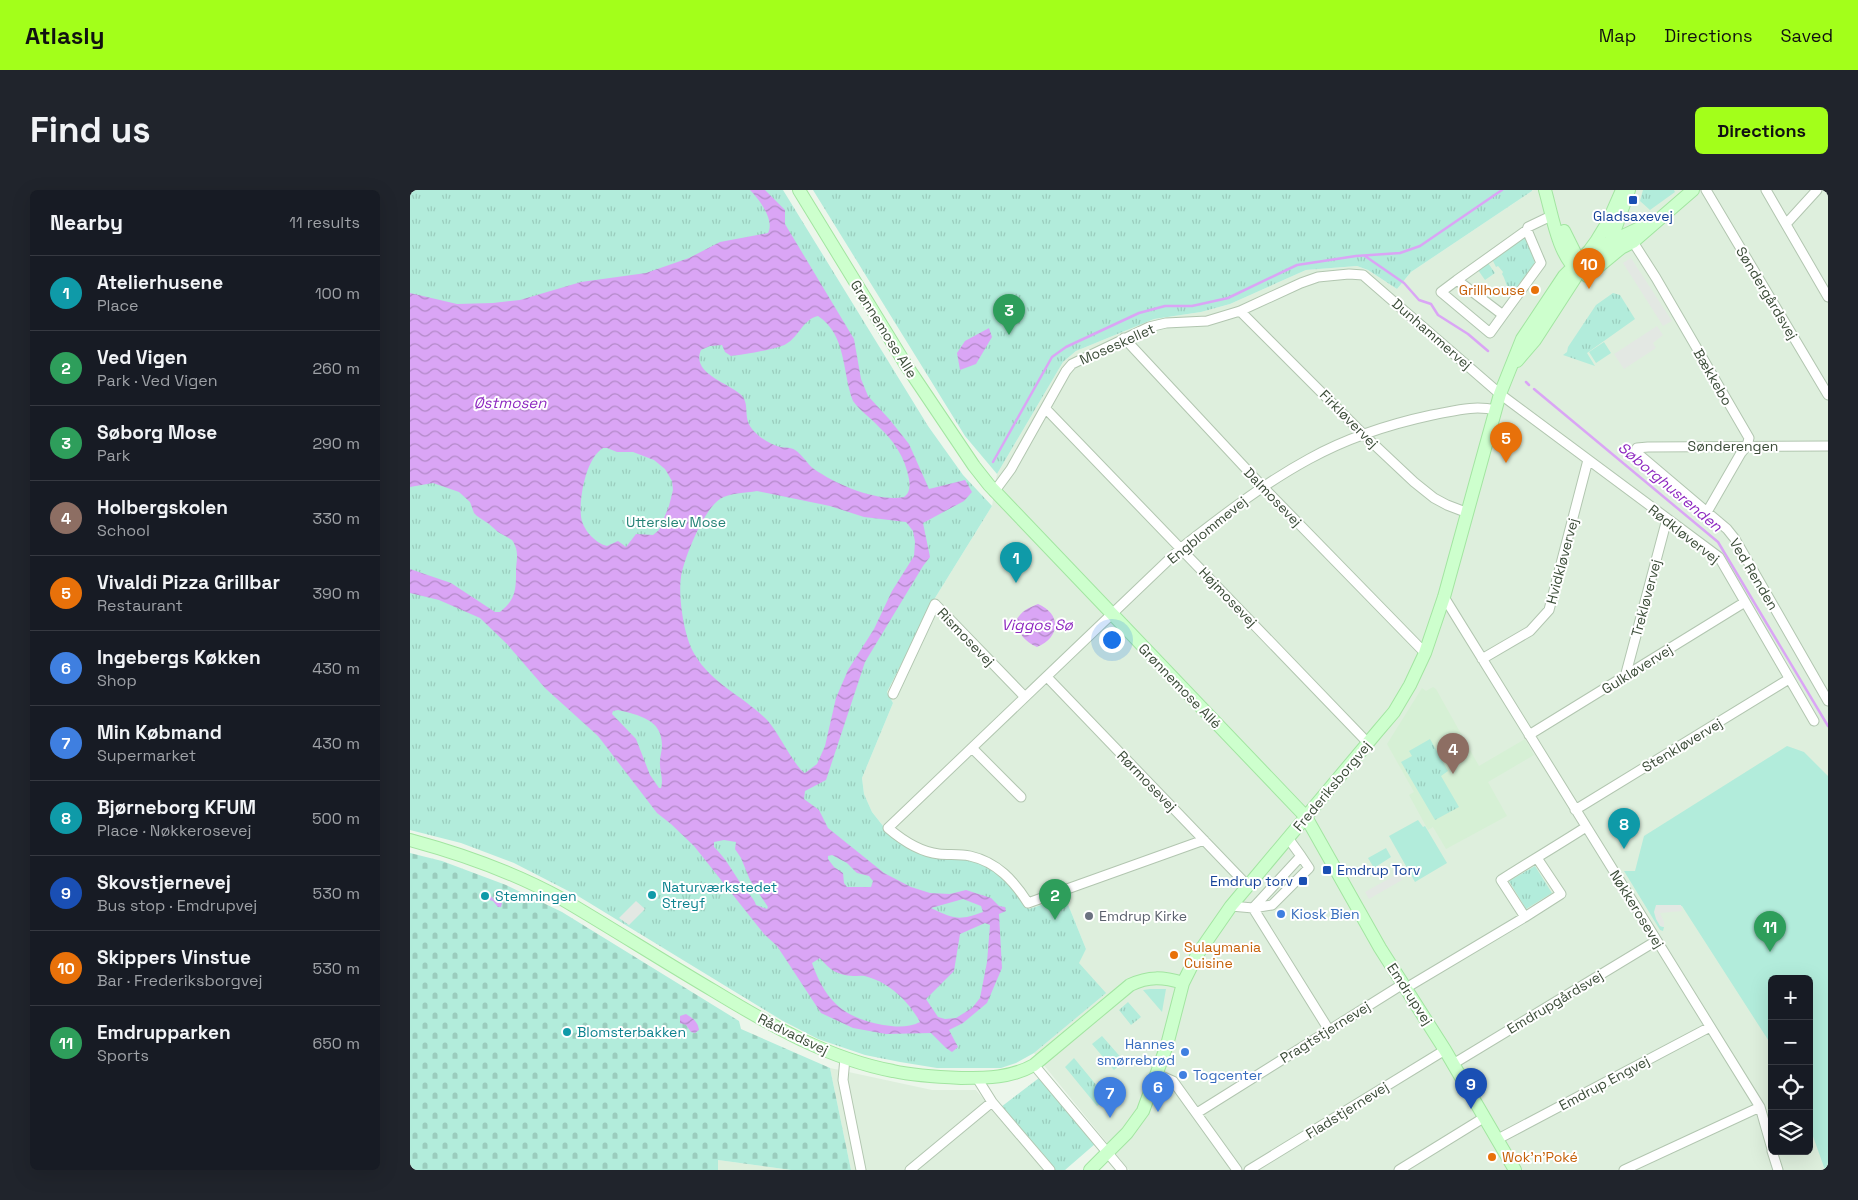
<!DOCTYPE html>
<html lang="en">
<head>
<meta charset="utf-8">
<style>
	body { margin:0; font-family:"Space Grotesk",sans-serif; background:#20242c; color:#f1f3f6 }
	.controls { position:absolute; right:15px; bottom:15px; display:grid; overflow:hidden; border-radius:8px; box-shadow:0 5px 20px #0002 }
	.controls button { width:45px; height:45px; display:grid; place-items:center; padding:0; border:0; border-bottom:1px solid #363941; background:#171b24; color:#f1f3f6; font:25px sans-serif }
	.you { position:absolute; left:701px; top:449px; width:18px; height:18px; margin:-12px; border:4px solid #fff; border-radius:50%; background:#1a73e8; box-shadow:0 0 0 8px #1a73e833 }
	.badge { display:grid; place-items:center; width:32px; height:32px; border-radius:50%; background:#a3ff1a; color:#fff; font-size:16px; font-weight:700 }
	.pin { position:absolute; translate:-50% -41px; filter:drop-shadow(0 1px 2px #0008) }
	.pin::after { content:''; position:absolute; top:26px; width:18px; height:15px; background:inherit; clip-path:polygon(0 0,100% 0,50% 100%) }
	.list { margin:0; padding:0; list-style:none }
	h2 { display:flex; justify-content:space-between; align-items:center; height:65px; margin:0; padding:0 20px; font-size:21px }
	h2 small { font-size:16px; font-weight:400; color:#9ea1a6 }
	.list li { display:grid; grid-template-columns:32px 1fr auto; gap:15px; align-items:center; box-sizing:border-box; height:75px; padding:0 20px; border-top:1px solid #363941 }
	.list b { display:block; font-size:19px; white-space:nowrap }
	.list p { margin:0; font-size:16px; white-space:nowrap; color:#9ea1a6 }
	.list em { font-size:16px; font-style:normal; color:#9ea1a6 }
	.icon { flex:none; width:28px; height:28px; fill:none; stroke:currentColor; stroke-width:2; stroke-linecap:round; stroke-linejoin:round }
	.map { position:relative; flex:none; width:1418px; height:980px; overflow:hidden; border-radius:8px }
	header { display:flex; align-items:center; gap:30px; box-sizing:border-box; height:70px; padding:0 25px; background:#a3ff1a; color:#111 }
	header strong { font-size:24px }
	nav { display:flex; gap:28px; margin-inline-start:auto; font-size:18px }
	.intro { display:flex; align-items:center; justify-content:space-between; box-sizing:border-box; height:120px; padding:0 30px }
	h1 { margin:0; font-size:35px }
	.button { padding:12px 22px; border-radius:8px; background:#a3ff1a; color:#111; font-size:18px; font-weight:700 }
	main { display:flex; gap:30px; padding:0 30px }
	aside { flex:1; background:#171b24; border-radius:8px; box-shadow:0 5px 20px #0002 }
	.map>svg:first-child { display:block }
</style>
</head>
<body>
<header>
<strong>Atlasly</strong>
<nav><a>Map</a><a>Directions</a><a>Saved</a></nav>
</header>
<div class="intro"><h1>Find us</h1><a class="button">Directions</a></div>
<main>
<aside>
<h2>Nearby<small>11 results</small></h2>
<ul class="list">
<li><span class="badge" style="background:#0f9aa8">1</span><div><b>Atelierhusene</b><p>Place</p></div><em>100 m</em></li>
<li><span class="badge" style="background:#2e9e5b">2</span><div><b>Ved Vigen</b><p>Park · Ved Vigen</p></div><em>260 m</em></li>
<li><span class="badge" style="background:#2e9e5b">3</span><div><b>Søborg Mose</b><p>Park</p></div><em>290 m</em></li>
<li><span class="badge" style="background:#8d6e63">4</span><div><b>Holbergskolen</b><p>School</p></div><em>330 m</em></li>
<li><span class="badge" style="background:#e8710a">5</span><div><b>Vivaldi Pizza Grillbar</b><p>Restaurant</p></div><em>390 m</em></li>
<li><span class="badge" style="background:#3f7fe0">6</span><div><b>Ingebergs Køkken</b><p>Shop</p></div><em>430 m</em></li>
<li><span class="badge" style="background:#3f7fe0">7</span><div><b>Min Købmand</b><p>Supermarket</p></div><em>430 m</em></li>
<li><span class="badge" style="background:#0f9aa8">8</span><div><b>Bjørneborg KFUM</b><p>Place · Nøkkerosevej</p></div><em>500 m</em></li>
<li><span class="badge" style="background:#1a4fb4">9</span><div><b>Skovstjernevej</b><p>Bus stop · Emdrupvej</p></div><em>530 m</em></li>
<li><span class="badge" style="background:#e8710a">10</span><div><b>Skippers Vinstue</b><p>Bar · Frederiksborgvej</p></div><em>530 m</em></li>
<li><span class="badge" style="background:#2e9e5b">11</span><div><b>Emdrupparken</b><p>Sports</p></div><em>650 m</em></li>
</ul>
</aside>
<div class="map">
<svg width="1418" height="980" viewBox="0 0 1418 980">
	<defs>
		<pattern id="cemetery-stones" width="16" height="16" patternUnits="userSpaceOnUse" patternTransform="scale(1.25)"><rect width="16" height="16" fill="#b2ecdb"/><path d="M2 7V4a2 2 0 0 1 4 0v3zM10 15v-3a2 2 0 0 1 4 0v3z" fill="#9accbd"/></pattern>
		<pattern id="park-tufts" width="24" height="20" patternUnits="userSpaceOnUse" patternTransform="scale(1.25)"><rect width="24" height="20" fill="#b2ecdb"/><path d="M3 7l-1-3M5 7V3M7 7l1-3M15 17l-1-3M17 17v-4M19 17l1-3" fill="none" stroke="#9accbd"/></pattern>
		<pattern id="water-waves" width="16" height="10" patternUnits="userSpaceOnUse" patternTransform="scale(1.25)"><rect width="16" height="10" fill="#daa5f5"/><path d="M0 5q4-4 8 0t8 0" fill="none" stroke="#b289c7"/></pattern>
	</defs>
	<rect width="100%" height="100%" fill="#ecf6eb"/>
	<path fill="#deefdd" fill-rule="evenodd" d="M 1122,0 L 1418,0 L 1418,980 L 719,980 L 624,863 L 695,803 L 668,773 L 676,759 L 655,707 L 619,719 L 607,700 L 517,664 L 477,641 L 462,622 L 454,604 L 452,588 L 483,513 L 477,502 L 525,408 L 582,316 L 587,284 L 653,172 L 666,161 L 744,129 L 791,122 L 820,114 L 896,80 L 947,76 L 958,80 L 987,99 L 1001,82 L 1122,1 ZM 1362,789 L 1399,789 L 1399,961 L 1362,961 Z
		M 420,878 L 522,900 L 566,900 L 633,980 L 441,980 Z
		M 308,970 L 381,980 L 308,980 Z"/>
	<path fill="#d6f0d5" d="M 1023,497 L 1026,499 L 1069,576 L 1115,549 L 1124,565 L 1078,592 L 1097,626 L 1036,659 L 1023,637 L 1018,640 L 999,605 L 1004,602 L 977,554 L 1012,498 L 1016,501 Z"/>
	<path fill="#b2ecdb" d="M 1194,152 L 1201,163 L 1186,173 L 1179,162 Z
		M 1377,556 L 1394,562 L 1418,586 L 1418,980 L 1415,980 L 1399,935 L 1399,789 L 1362,789 L 1362,856 L 1272,716 L 1246,716 L 1250,736 L 1254,737 L 1253,741 L 1250,740 L 1214,681 L 1225,681 L 1234,646 Z
		M 1008,630 L 1013,637 L 1015,636 L 1037,673 L 1005,692 L 979,646 Z
		M 976,658 L 981,667 L 964,678 L 958,668 Z
		M 740,799 L 756,799 L 752,822 L 733,800 Z"/>
	<path fill="url(#cemetery-stones)" d="M 0,663 L 32,671 L 96,695 L 152,722 L 329,831 L 331,839 L 420,878 L 441,980 L 381,980 L 308,970 L 308,980 L 0,980 Z"/>
	<path fill="url(#park-tufts)" d="M 0,0 L 373,0 L 518,236 L 553,285 L 582,316 L 525,408 L 477,502 L 483,513 L 452,588 L 454,604 L 462,622 L 477,641 L 499,657 L 560,670 L 580,677 L 607,700 L 619,719 L 655,707 L 676,759 L 669,773 L 696,803 L 624,863 L 606,873 L 591,878 L 527,878 L 490,872 L 455,865 L 408,849 L 373,831 L 168,706 L 104,673 L 51,653 L 0,640 Z
		M 403,0 L 1122,0 L 1122,1 L 1001,82 L 987,99 L 958,80 L 947,76 L 896,80 L 820,114 L 791,122 L 744,129 L 666,161 L 653,172 L 587,284 L 555,246 Z
		M 1233,0 L 1264,0 L 1265,2 L 1240,20 L 1230,11 Z
		M 1115,46 L 1125,73 L 1102,103 C 1096,98 1096,90 1092,84 L 1093,82 L 1088,76 L 1086,77 L 1082,69 Z
		M 1078,73 L 1085,83 L 1075,90 L 1068,80 Z
		M 1203,103 L 1210,105 L 1225,129 L 1177,163 L 1185,176 L 1153,165 L 1157,162 L 1158,157 L 1186,115 Z
		M 1020,549 L 1038,581 L 1031,586 L 1049,617 L 1025,630 L 991,572 L 1002,566 L 999,561 Z
		M 1125,676 L 1142,703 L 1116,719 L 1099,691 Z
		M 718,812 L 731,827 L 721,835 L 709,820 Z
		M 692,846 L 714,871 L 704,880 L 682,854 Z
		M 664,868 L 697,908 L 687,916 L 655,877 Z
		M 629,888 L 685,954 L 655,980 L 644,980 L 591,917 Z"/>
	<path fill="#e3e8e3" d="M 1221,68 L 1262,131 L 1253,136 L 1213,73 Z
		M 1247,136 L 1253,145 L 1243,153 L 1246,158 L 1214,179 L 1204,164 Z
		M 989,683 L 992,690 L 959,709 L 955,702 Z
		M 226,711 L 235,719 L 219,735 L 209,728 Z
		M 1246,715 L 1271,715 L 1272,721 L 1250,723 L 1254,732 L 1254,737 L 1250,736 L 1246,729 L 1244,722 Z"/>
	<path fill="url(#water-waves)" fill-rule="evenodd" d="M 340,0 L 355,0 L 375,20 L 375,34 L 444,149 L 451,189 L 458,206 L 480,230 L 499,254 L 519,299 L 555,290 L 562,302 L 554,311 L 513,333 L 520,367 L 513,376 L 455,472 L 416,590 L 395,601 L 394,609 L 409,620 L 418,638 L 474,683 L 501,697 L 520,703 L 540,704 L 556,700 L 581,708 L 589,716 L 595,717 L 596,721 L 589,724 L 592,778 L 577,813 L 553,833 L 539,840 L 548,857 L 542,862 L 536,858 L 521,843 L 476,844 L 443,838 L 411,823 L 367,756 L 354,744 L 284,656 L 261,634 L 247,623 L 188,546 L 135,498 L 97,454 L 70,428 L 29,410 L 0,403 L 0,379 L 41,393 L 85,422 L 90,422 C 107,409 106,397 106,378 C 107,368 109,360 102,350 L 88,342 L 79,334 L 67,326 L 64,323 L 60,312 L 49,302 L 23,293 L 0,297 L 0,103 L 47,114 L 83,113 L 110,110 L 171,92 L 236,83 L 279,68 L 310,52 L 358,43 C 365,30 349,9 340,0 ZM 408,126 C 437,145 432,183 443,211 C 450,221 460,227 468,236 C 484,251 495,267 499,289 C 500,296 500,303 494,307 C 467,312 427,295 404,279 C 397,274 393,265 385,260 C 381,257 375,258 370,257 C 360,254 348,247 342,239 C 332,226 341,213 330,204 C 316,192 281,183 291,160 L 300,156 L 312,155 L 315,162 L 321,166 C 332,165 368,159 376,154 C 389,147 393,129 408,126 ZM 193,258 L 197,258 L 207,262 L 223,262 L 244,270 L 255,279 L 262,291 L 263,300 L 259,316 L 249,340 L 243,345 L 226,344 L 216,357 L 208,351 L 197,356 C 185,353 172,339 171,326 C 169,308 176,268 193,258 ZM 347,301 L 420,316 L 454,327 L 496,332 L 503,341 L 505,352 L 504,366 L 482,401 L 464,439 L 438,480 L 426,508 L 415,556 L 407,574 L 395,583 C 386,579 368,542 358,531 C 335,507 302,494 285,465 C 274,448 268,407 271,387 C 274,368 294,319 310,309 C 319,303 336,303 347,301 ZM 208,520 C 228,525 252,529 252,555 C 252,561 250,566 250,571 C 249,580 254,589 251,598 L 249,598 L 240,585 L 226,549 L 202,524 L 203,521 ZM 314,650 L 326,652 L 325,659 L 331,668 L 340,690 L 358,717 L 357,719 L 346,715 C 344,708 339,705 335,699 C 324,685 317,669 304,657 L 304,652 ZM 422,665 L 437,673 L 447,683 L 459,686 L 463,691 L 461,697 L 437,697 L 434,693 L 433,683 L 424,677 L 418,669 L 418,666 ZM 553,709 L 571,716 L 573,722 C 549,731 544,729 521,718 ZM 575,733 L 580,735 L 577,772 L 570,808 L 562,818 L 546,828 L 535,829 L 528,827 L 516,809 L 544,781 L 550,744 ZM 410,768 C 420,780 427,785 443,786 C 448,786 454,785 458,787 C 480,793 500,813 510,832 C 498,838 486,837 473,835 C 433,828 415,810 402,773 Z
		M 579,138 L 582,147 L 566,174 L 550,180 L 547,163 L 555,151 Z
		M 628,414 C 652,424 650,448 627,457 C 614,451 609,444 606,431 C 611,421 618,418 628,414 Z
		M 74,702 L 78,702 L 84,710 L 92,713 L 91,717 L 88,717 L 83,711 L 72,708 L 72,704 Z
		M 276,824 C 282,828 288,831 289,840 L 285,843 L 281,842 L 276,835 L 270,833 L 270,826 Z"/>
	<g fill="none" stroke-linecap="round" stroke-linejoin="round">
		<path stroke="#daa5f5" stroke-width="2.5" d="M 955,66 L 994,93 L 1009,110 L 1021,114 L 1028,125 L 1058,144 L 1078,161
			M 1116,192 L 1119,195
			M 1124,199 L 1308,352 L 1418,536
			M 583,272 L 642,167 L 656,157 L 729,123 L 755,116 L 782,116 L 818,108 L 887,75 L 946,66 L 990,63 L 1010,56 L 1092,0"/>
		<defs>
			<path id="street" d="M 1296,0 L 1418,205
				M 1356,0 L 1418,107
				M 1376,34 L 1407,0
				M 1117,40 L 1131,73 L 1093,125 L 1047,90 L 1117,40 L 1118,37 L 1141,26
				M 1223,52 L 1246,88 L 1339,248 L 1337,256 L 1331,263 L 1297,322
				M 1047,90 L 1031,102 L 1080,143 L 1093,125
				M 830,121 L 954,245 L 1004,292 L 1024,308 L 1037,315 L 1058,323
				M 714,148 L 853,297 L 1015,463
				M 636,219 L 958,553
				M 1418,256 L 1238,257 L 1227,258 L 1226,262 L 1317,339 L 1325,349 L 1418,511
				M 584,302 L 601,279 L 656,181 L 662,174 L 739,137 L 756,133 L 797,131 L 830,121 L 891,93 L 908,87 L 939,84 L 953,85 L 1090,204 L 1309,367 L 1404,531
				M 1034,407 L 1350,917 L 1362,959
				M 1072,469 L 1120,441 L 1139,420 L 1178,270
				M 637,487 L 838,696
				M 1215,487 L 1257,329
				M 483,504 L 525,414 L 615,507
				M 1119,545 L 1335,412
				M 562,558 L 611,607
				M 1165,620 L 1379,489
				M 794,650 L 618,713 C 604,691 587,672 560,666 C 550,664 539,665 529,664 C 510,662 492,650 478,638 L 771,358 C 812,326 853,294 899,269 C 937,248 980,234 1022,225 C 1045,221 1062,215 1086,220
				M 1127,668 L 1151,704 L 1115,727 L 1091,690 C 1119,672 1148,655 1176,637
				M 821,716 L 843,718 L 862,715 L 899,678 L 891,666
				M 843,718 L 919,840
				M 843,718 L 891,666 L 878,648
				M 996,798 L 1115,727
				M 435,868 L 433,890 L 451,980
				M 1043,874 L 1246,751
				M 624,875 L 712,980
				M 747,884 L 763,891 L 827,980
				M 567,888 L 582,912 L 640,980
				M 787,923 L 993,794
				M 1088,949 L 1300,837
				M 1362,961 L 1368,980
				M 500,980 L 582,912
				M 839,980 L 1035,860
				M 989,980 L 1075,927
				M 1214,980 L 1350,917"/>
			<path id="secondary" d="M 389,0 L 496,175 L 564,276 L 579,295 L 896,627 L 970,758 L 1035,860 L 1105,980
				M 1135,0 C 1142,24 1148,66 1169,82
				M 1154,41 L 1169,71 L 1174,75
				M 1198,53 L 1236,35
				M 1177,86 L 1211,58 L 1223,52 L 1283,0
				M 1107,171 L 1125,150 L 1169,82 L 1201,51 L 1219,0
				M 0,650 C 52,664 105,683 152,709 C 203,739 253,771 304,801 C 360,835 419,869 483,881 C 506,886 528,887 551,888 C 577,888 601,888 624,875 L 720,795 C 739,786 753,787 773,793
				M 680,980 L 717,943 L 733,921 L 757,855 L 773,793 L 787,765 L 821,716 L 967,542 L 984,522 L 1000,495 L 1015,463 L 1034,407 L 1090,204 L 1112,149 L 1154,86 L 1179,61 L 1187,50 L 1198,32 L 1212,0"/>
		</defs>
		<use href="#street" stroke="#b2c6b0" stroke-width="11"/>
		<use href="#secondary" stroke="#a2e5a1" stroke-width="14"/>
		<use href="#street" stroke="#fff" stroke-width="9"/>
		<use href="#secondary" stroke="#cdffcd" stroke-width="12"/>
	</g>
	<g fill="#1a4fb4" stroke="#fff" stroke-width="2">
		<rect x="1218" y="5" width="10" height="10" rx="2.5"/>
		<rect x="912" y="675" width="10" height="10" rx="2.5"/>
		<rect x="888" y="686" width="10" height="10" rx="2.5"/>
	</g>
	<g fill="#e8710a" stroke="#fff" stroke-width="2">
		<circle cx="1125" cy="100" r="5"/>
		<circle cx="764" cy="765" r="5"/>
		<circle cx="1082" cy="967" r="5"/>
	</g>
	<g fill="#0f9aa8" stroke="#fff" stroke-width="2">
		<circle cx="242" cy="705" r="5"/>
		<circle cx="75" cy="706" r="5"/>
		<circle cx="157" cy="842" r="5"/>
	</g>
	<g fill="#3f7fe0" stroke="#fff" stroke-width="2">
		<circle cx="871" cy="724" r="5"/>
		<circle cx="775" cy="862" r="5"/>
		<circle cx="773" cy="885" r="5"/>
	</g>
	<circle fill="#6b7280" stroke="#fff" stroke-width="2" cx="679" cy="726" r="5"/>
	<g text-anchor="middle" stroke-width="4" stroke-linejoin="round" paint-order="stroke">
		<g font-size="14" fill="#164399" stroke="#fff">
			<text x="1223" y="31">Gladsaxevej</text>
			<text x="927" y="685" text-anchor="start">Emdrup Torv</text>
			<text x="883" y="696" text-anchor="end">Emdrup torv</text>
		</g>
		<g font-size="14" fill="#c56008" stroke="#fff" text-anchor="start">
			<text x="1115" y="105" text-anchor="end">Grillhouse</text>
			<text x="774" y="762">Sulaymania<tspan x="774" dy="16">Cuisine</tspan></text>
			<text x="1092" y="972">Wok'n'Poké</text>
		</g>
		<g font-size="14" fill="#3b4c38" stroke="#fff">
			<text transform="translate(1357 103) rotate(59)" y="5">Søndergårdsvej</text>
			<text transform="translate(474 139) rotate(58)" y="5">Grønnemose Alle</text>
			<text transform="translate(1022 144) rotate(41)" y="5">Dunhammervej</text>
			<text transform="translate(707 154) rotate(-24)" y="5">Moseskellet</text>
			<text transform="translate(1303 187) rotate(60)" y="5">Bækkebo</text>
			<text transform="translate(939 229) rotate(45)" y="5">Firkløvervej</text>
			<text x="1323" y="261">Sønderengen</text>
			<text transform="translate(863 307) rotate(46)" y="5">Dalmosevej</text>
			<text transform="translate(797 340) rotate(-39)" y="5">Engblommevej</text>
			<text transform="translate(1274 344) rotate(38)" y="5">Rødkløvervej</text>
			<text transform="translate(1152 371) rotate(-75)" y="5">Hvidkløvervej</text>
			<text transform="translate(1344 384) rotate(59)" y="5">Ved Renden</text>
			<text transform="translate(818 407) rotate(46)" y="5">Højmosevej</text>
			<text transform="translate(1236 408) rotate(-75)" y="5">Trekløvervej</text>
			<text transform="translate(556 447) rotate(46)" y="5">Rismosevej</text>
			<text transform="translate(1227 479) rotate(-32)" y="5">Gulkløvervej</text>
			<text transform="translate(770 496) rotate(46)" y="5">Grønnemose Allé</text>
			<text transform="translate(1272 555) rotate(-31)" y="5">Stenkløvervej</text>
			<text transform="translate(737 591) rotate(46)" y="5">Rørmosevej</text>
			<text transform="translate(922 596) rotate(-50)" y="5">Frederiksborgvej</text>
			<text transform="translate(1227 719) rotate(58)" y="5">Nøkkerosevej</text>
			<text transform="translate(1000 804) rotate(57)" y="5">Emdrupvej</text>
			<text transform="translate(1145 812) rotate(-31)" y="5">Emdrupgårdsvej</text>
			<text transform="translate(915 842) rotate(-32)" y="5">Pragtstjernevej</text>
			<text transform="translate(383 844) rotate(26)" y="5">Rådvadsvej</text>
			<text transform="translate(1194 893) rotate(-28)" y="5">Emdrup Engvej</text>
			<text transform="translate(937 920) rotate(-32)" y="5">Fladstjernevej</text>
		</g>
		<g font-size="14" fill="#268377" stroke="#fff">
			<text x="266" y="337">Utterslev Mose</text>
		</g>
		<g font-size="14" fill="#0d838f" stroke="#fff" text-anchor="start">
			<text x="252" y="702">Naturværkstedet<tspan x="252" dy="16">Streyf</tspan></text>
			<text x="85" y="711">Stemningen</text>
			<text x="167" y="847">Blomsterbakken</text>
		</g>
		<g font-size="14" fill="#366cbe" stroke="#fff" text-anchor="start">
			<text x="881" y="729">Kiosk Bien</text>
			<text x="765" y="859" text-anchor="end">Hannes<tspan x="765" dy="16">smørrebrød</tspan></text>
			<text x="783" y="890">Togcenter</text>
		</g>
		<g font-size="14" fill="#5b616d" stroke="#fff" text-anchor="start">
			<text x="689" y="731">Emdrup Kirke</text>
		</g>
		<g font-size="15" font-style="italic" fill="#8e29c0" stroke="#fff">
			<text x="100" y="218">Østmosen</text>
			<text transform="translate(1260 297) rotate(40)" y="5">Søborghusrenden</text>
			<text x="627" y="440">Viggos Sø</text>
		</g>
	</g>
</svg>
<div class="controls">
<button>+</button>
<button>−</button>
<button><svg class="icon" aria-label="locate" viewBox="0 0 24 24"><circle cx="12" cy="12" r="6"/><path d="M12 2v4M12 18v4M2 12h4M18 12h4"/></svg></button>
<button><svg class="icon" aria-label="layers" viewBox="0 0 24 24"><path d="M12 4l9 5-9 5-9-5zM3 14l9 5 9-5"/></svg></button>
</div>
<div class="you"></div>
<div class="pin badge" style="left:606px;top:393px;background:#0f9aa8">1</div>
<div class="pin badge" style="left:645px;top:730px;background:#2e9e5b">2</div>
<div class="pin badge" style="left:599px;top:145px;background:#2e9e5b">3</div>
<div class="pin badge" style="left:1043px;top:584px;background:#8d6e63">4</div>
<div class="pin badge" style="left:1096px;top:273px;background:#e8710a">5</div>
<div class="pin badge" style="left:748px;top:922px;background:#3f7fe0">6</div>
<div class="pin badge" style="left:700px;top:928px;background:#3f7fe0">7</div>
<div class="pin badge" style="left:1214px;top:659px;background:#0f9aa8">8</div>
<div class="pin badge" style="left:1061px;top:919px;background:#1a4fb4">9</div>
<div class="pin badge" style="left:1179px;top:99px;background:#e8710a">10</div>
<div class="pin badge" style="left:1360px;top:762px;background:#2e9e5b">11</div>
</div>
</main>
</body>
</html>
